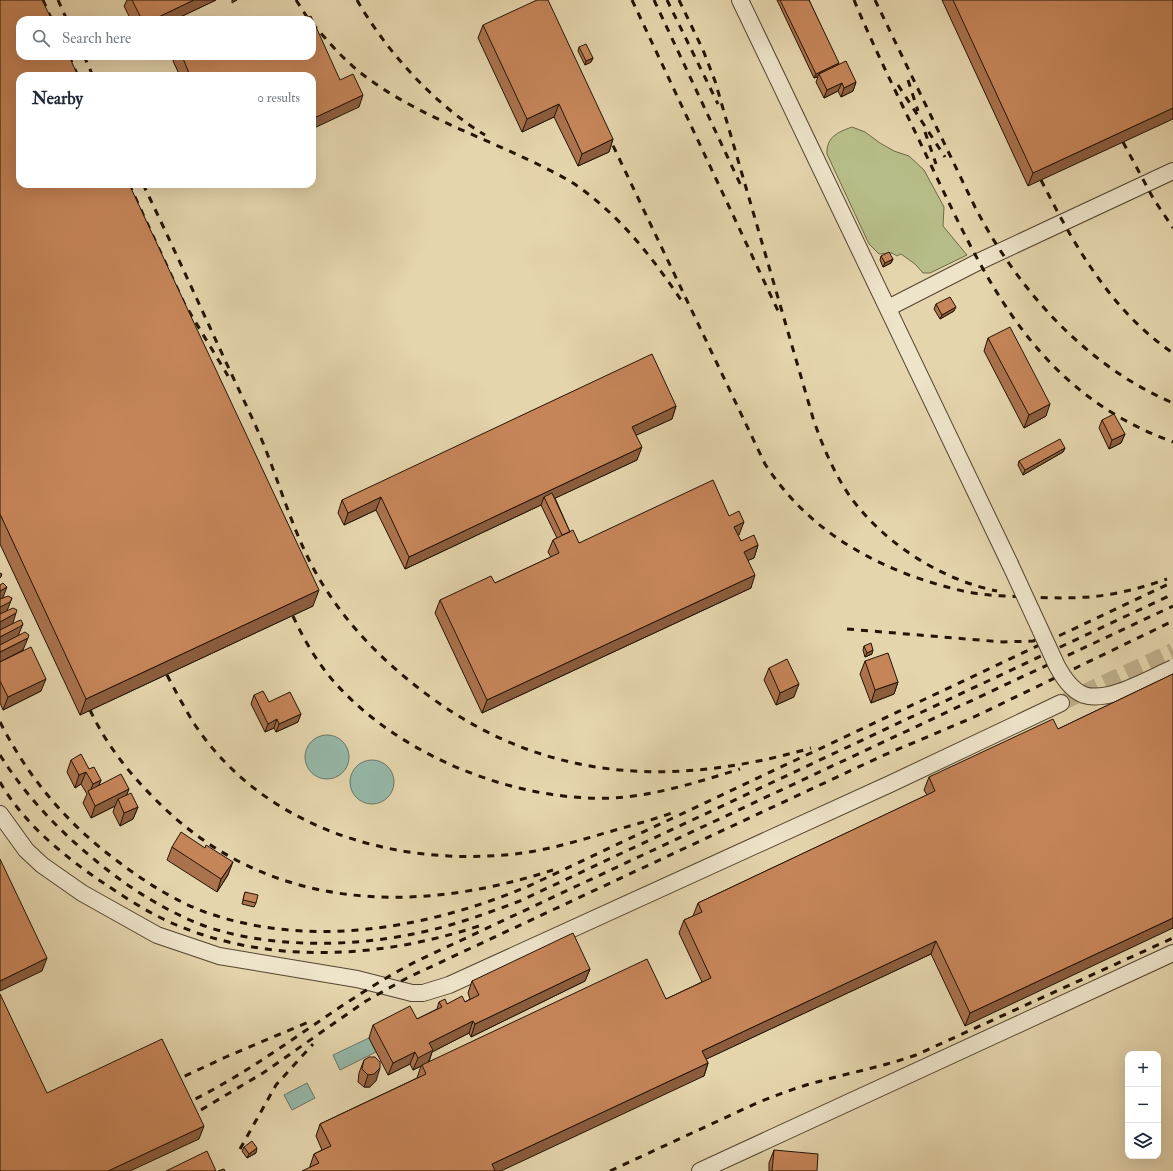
<!DOCTYPE html>
<html lang="en">
<head>
<meta charset="utf-8">
<style>
	body { margin:0; font-family:"IM FELL Double Pica",serif; background:#f6f6f7; color:#1f2937 }
	.controls { position:absolute; right:12px; bottom:12px; display:grid; overflow:hidden; border-radius:8px; box-shadow:0 4px 16px #0002 }
	.controls button { width:36px; height:36px; display:grid; place-items:center; padding:0; border:0; border-bottom:1px solid #e0e1e3; background:#fff; color:#1f2937; font:20px sans-serif }
	.list { margin:0; padding:0; list-style:none }
	h2 { display:flex; justify-content:space-between; align-items:center; height:52px; margin:0; padding:0 16px; font-size:17px }
	h2 small { font-size:13px; font-weight:400; color:#747a83 }
	.icon { flex:none; width:22px; height:22px; fill:none; stroke:currentColor; stroke-width:2; stroke-linecap:round; stroke-linejoin:round }
	.map { position:relative; flex:none; width:1173px; height:1171px; overflow:hidden }
	.search { position:absolute; background:#fff; box-shadow:0 4px 16px #0002; left:16px; top:16px; width:300px; height:44px; display:flex; align-items:center; gap:10px; box-sizing:border-box; padding:0 14px; border-radius:12px; color:#747a83; font-size:15px }
	.panel { position:absolute; background:#fff; box-shadow:0 4px 16px #0002; left:16px; top:72px; width:300px; height:116px; border-radius:12px }
	.map>svg:first-child { display:block }
</style>
</head>
<body>
<div class="map">
<svg width="1173" height="1171" viewBox="0 0 1173 1171">
	<rect width="100%" height="100%" fill="#e5d5ad"/>
	<filter id="stains"><feTurbulence type="fractalNoise" baseFrequency=".005" numOctaves="4"/><feColorMatrix values="0 0 0 0 .2 0 0 0 0 .09 0 0 0 0 .02 0 0 0 .5 -.17"/></filter>
	<radialGradient id="worn" r=".72"><stop offset=".6" stop-color="#630" stop-opacity="0"/><stop offset="1" stop-color="#630" stop-opacity=".3"/></radialGradient>
	<path fill="#b7bd88" stroke="#6c6846" d="M 852,127 L 865,132 L 880,143 L 894,151 L 909,156 L 924,170 L 944,207 L 943,226 L 967,255 L 930,273 L 923,273 L 915,264 L 901,254 L 897,256 L 892,253 L 879,254 L 869,244 L 827,154 C 826,137 838,132 852,127 Z"/>
	<path fill="#96b9aa" stroke="#687767" d="M305 757a22 22 0 1 1 44 0a22 22 0 1 1-44 0Z
		M350 782a22 22 0 1 1 44 0a22 22 0 1 1-44 0Z
		M 369,1038 L 376,1052 L 340,1070 L 333,1055 Z
		M 307,1083 L 315,1098 L 292,1110 L 284,1095 Z"/>
	<g fill="none" stroke-linecap="round" stroke-linejoin="round">
		<path stroke="#beae8b" stroke-width="16" stroke-dasharray="16 8" stroke-linecap="butt" d="M 1061,703 L 1173,651"/>
		<defs>
			<path id="minor" d="M 740,0 L 1010,564
				M 888,308 L 978,262 L 1173,171
				M 0,814 L 26,850 L 42,865 L 82,893 L 157,935 L 219,956 L 357,979 L 412,993 L 423,993 L 449,985 L 890,784 L 1061,703
				M 700,1171 L 1173,953"/>
		</defs>
		<use href="#minor" stroke="#53442e" stroke-width="18"/>
		<use href="#minor" stroke="#eee4ca" stroke-width="16"/>
		<path stroke="#221303" stroke-width="3" stroke-dasharray="7 7" stroke-linecap="butt" d="M 43,0 L 52,20
			M 58,0 L 67,20
			M 296,0 L 309,20
			M 357,0 C 386,51 435,105 485,135
			M 632,0 L 779,313
			M 654,0 L 743,190
			M 667,0 L 718,104
			M 679,0 L 703,50 L 715,81 L 813,418 C 822,445 833,471 849,495 C 882,542 941,580 997,591
			M 854,0 C 877,55 904,108 929,161 C 987,283 1036,392 1173,442
			M 875,0 L 975,207 C 1018,290 1086,366 1173,403
			M 312,23 C 330,44 349,66 373,82 C 417,113 468,132 516,154 C 535,163 555,172 573,183 C 619,214 653,258 683,303
			M 69,56 L 78,76
			M 84,56 L 93,76
			M 908,80 L 918,111
			M 898,85 L 945,157
			M 925,132 L 936,164
			M 607,133 L 765,464 C 800,518 849,552 909,575 C 929,582 951,589 973,593 C 991,596 1009,596 1027,597 C 1054,598 1079,599 1106,595 C 1126,592 1147,586 1167,579
			M 1123,142 L 1153,198 L 1173,228
			M 1041,180 C 1074,245 1111,311 1173,353
			M 129,184 L 184,303 L 228,376
			M 143,184 C 169,238 194,293 219,347 C 233,378 248,408 261,438 C 283,491 296,546 329,594 C 350,626 377,654 406,678 C 528,780 662,791 811,748
			M 293,616 C 304,640 318,664 336,684 C 402,757 516,802 613,798 C 658,795 698,782 740,769
			M 847,629 L 1003,642 L 1033,641 L 1045,637
			M 167,675 C 176,692 185,709 195,725 C 266,831 401,869 523,853 C 551,849 578,841 605,833 C 629,826 653,820 677,811
			M 90,710 C 106,744 128,772 154,798 C 264,911 411,916 553,870
			M 0,722 C 29,779 68,825 120,863 C 144,881 169,897 197,909 C 305,951 428,929 531,885 L 1173,582
			M 0,755 C 25,795 58,830 95,860 C 125,885 156,905 192,921 C 255,948 347,948 413,934 C 450,927 485,914 520,901 L 1173,594
			M 0,782 C 22,821 59,852 96,878 C 120,894 146,912 174,924 C 272,966 385,958 485,924
			M 172,1082 L 228,1056 L 311,1021
			M 183,1105 C 266,1066 335,1003 417,961 L 1173,606
			M 189,1117 L 263,1073 L 366,1001 L 407,978 L 882,756 L 972,718 L 1173,621
			M 240,1149 L 276,1085 L 313,1044
			M 610,1171 L 759,1102 C 780,1094 800,1086 821,1081 C 853,1072 885,1066 916,1055 L 1173,938"/>
		<defs>
			<path id="minor-bridge" d="M 1010,564 L 1057,666 C 1063,677 1071,690 1084,695 C 1109,703 1150,678 1173,668"/>
		</defs>
		<use href="#minor-bridge" stroke="#53442e" stroke-width="18" stroke-linecap="butt"/>
		<use href="#minor-bridge" stroke="#eee4ca" stroke-width="16"/>
	</g>
	<path fill="#aa724d" stroke="#221303" d="M 0,0 L 313,606 L 80,715 L 0,544 Z
		M 127,0 L 216,0 L 174,20 L 131,20 L 124,6 Z
		M 777,0 L 809,0 L 838,64 L 856,82 L 853,91 L 841,97 L 838,91 L 824,98 L 816,82 L 818,77 L 814,78 Z
		M 942,0 L 1173,0 L 1028,186 Z
		M 483,25 L 613,139 L 609,152 L 578,166 L 554,117 L 522,132 L 478,38 Z
		M 579,47 L 593,58 L 591,62 L 585,65 L 578,51 Z
		M 175,56 L 223,57 L 340,80 L 359,107 L 312,76 L 180,76 L 173,61 Z
		M 881,256 L 893,259 L 891,263 L 883,267 L 880,260 Z
		M 936,304 L 954,311 L 940,319 L 934,309 Z
		M 988,338 L 1046,416 L 1024,428 L 984,351 Z
		M 676,406 L 672,419 L 636,435 L 637,460 L 555,498 L 570,532 L 579,543 L 729,516 L 739,535 L 738,536 L 741,541 L 758,545 L 754,558 L 748,560 L 751,588 L 482,713 L 435,613 L 440,600 L 495,583 L 551,557 L 548,552 L 553,540 L 557,538 L 541,505 L 405,569 L 376,510 L 344,525 L 338,513 L 342,500 Z
		M 1102,420 L 1125,434 L 1121,443 L 1109,449 L 1099,428 Z
		M 1065,448 L 1063,452 L 1023,475 L 1018,465 L 1019,461 Z
		M 0,585 L 3,598 L 7,611 L 19,635 L 23,650 L 41,691 L 3,710 L 0,703 Z
		M 864,646 L 872,654 L 865,657 L 863,650 Z
		M 865,661 L 898,682 L 894,694 L 871,703 L 860,674 Z
		M 769,668 L 794,697 L 776,705 L 764,680 Z
		M 1173,674 L 965,1026 L 931,954 L 706,1059 L 708,1063 L 704,1076 L 310,1167 L 310,1166 L 314,1154 L 322,1150 L 316,1136 L 320,1124 L 417,1078 L 421,1066 L 413,1070 L 410,1064 L 388,1075 L 369,1038 L 373,1025 L 417,1019 L 437,1009 L 439,1002 L 447,1004 L 465,1002 L 470,999 L 468,993 L 472,981 L 590,969 L 585,981 L 471,1037 L 469,1033 L 432,1052 L 429,1062 L 666,999 L 702,982 L 679,933 L 684,920 L 693,916 L 698,903 L 927,795 L 924,790 L 929,777 L 1058,729 Z
		M 254,695 L 269,702 L 298,722 L 276,732 L 274,728 L 265,732 L 251,704 Z
		M 71,760 L 89,769 L 101,780 L 99,785 L 129,789 L 126,795 L 138,807 L 133,819 L 120,826 L 113,812 L 115,806 L 91,818 L 83,803 L 87,794 L 81,784 L 75,788 L 67,772 Z
		M 172,847 L 228,875 L 217,892 L 167,860 Z
		M 245,892 L 256,903 L 254,907 L 242,904 Z
		M 364,1060 L 376,1081 L 370,1087 L 364,1087 L 358,1082 L 359,1073 Z
		M 244,1147 L 256,1153 L 247,1158 L 242,1151 Z
		M 774,1150 L 817,1171 L 769,1171 L 769,1163 Z"/>
	<path fill="#8b5d3e" stroke="#221303" d="M 194,0 L 216,0 L 174,20 L 152,20 Z
		M 232,0 L 237,0 L 232,3 Z
		M 593,58 L 591,62 L 585,65 L 586,61 Z
		M 839,63 L 837,67 L 819,74 L 818,76 L 814,78 L 816,74 Z
		M 856,82 L 853,91 L 841,97 L 844,88 Z
		M 842,83 L 838,91 L 824,98 L 827,90 Z
		M 363,95 L 359,107 L 312,129 L 312,119 Z
		M 559,104 L 554,117 L 522,132 L 527,119 Z
		M 1173,108 L 1173,119 L 1028,186 L 1033,173 Z
		M 613,139 L 609,152 L 578,166 L 582,154 Z
		M 893,259 L 891,263 L 883,267 L 885,263 Z
		M 956,307 L 954,311 L 940,319 L 942,315 Z
		M 1050,404 L 1046,416 L 1024,428 L 1029,415 Z
		M 676,406 L 672,419 L 628,439 L 632,427 Z
		M 1125,434 L 1121,443 L 1109,449 L 1112,440 Z
		M 642,447 L 637,460 L 547,502 L 544,497 L 541,505 L 405,569 L 409,557 Z
		M 1065,448 L 1063,452 L 1023,475 L 1025,470 Z
		M 381,497 L 376,510 L 344,525 L 348,513 Z
		M 744,522 L 739,535 L 729,540 L 734,527 Z
		M 758,545 L 754,558 L 740,564 L 744,552 Z
		M 755,575 L 751,588 L 482,713 L 487,700 Z
		M 7,587 L 2,600 L 0,601 L 0,591 Z
		M 319,590 L 313,606 L 80,715 L 86,699 Z
		M 12,598 L 7,611 L 0,617 L 0,607 Z
		M 16,613 L 12,626 L 0,632 L 0,622 Z
		M 23,624 L 18,636 L 0,647 L 0,637 Z
		M 28,638 L 23,650 L 0,662 L 0,652 Z
		M 873,650 L 872,654 L 865,657 L 867,653 Z
		M 46,679 L 41,691 L 3,710 L 8,697 Z
		M 898,682 L 894,694 L 871,703 L 875,690 Z
		M 799,684 L 794,697 L 776,705 L 780,693 Z
		M 301,714 L 298,722 L 276,732 L 279,724 Z
		M 277,719 L 274,728 L 265,732 L 268,724 Z
		M 86,772 L 81,784 L 75,788 L 79,775 Z
		M 101,780 L 96,792 L 89,794 L 93,784 Z
		M 129,789 L 124,802 L 118,799 L 115,806 L 91,818 L 95,806 Z
		M 138,807 L 133,819 L 120,826 L 124,813 Z
		M 233,862 L 228,875 L 217,892 L 221,879 Z
		M 1173,918 L 1173,928 L 965,1026 L 970,1013 Z
		M 936,941 L 931,954 L 698,1063 L 702,1051 Z
		M 47,958 L 42,971 L 0,991 L 0,981 Z
		M 590,969 L 585,981 L 471,1037 L 475,1024 Z
		M 473,1021 L 469,1033 L 432,1052 L 428,1063 L 422,1065 L 421,1066 L 413,1070 L 418,1058 L 429,1043 Z
		M 415,1052 L 410,1064 L 388,1075 L 393,1063 Z
		M 708,1063 L 704,1076 L 501,1171 L 490,1171 L 492,1164 Z
		M 380,1068 L 376,1081 L 370,1087 L 364,1087 L 368,1075 Z
		M 204,1126 L 199,1139 L 130,1171 L 108,1171 Z
		M 257,1148 L 256,1153 L 247,1158 L 249,1154 Z"/>
	<path fill="#c68559" stroke="#221303" d="M 0,0 L 42,0 L 52,20 L 20,20 L 20,56 L 69,56 L 78,76 L 20,76 L 20,184 L 129,184 L 319,590 L 86,699 L 0,514 Z
		M 132,0 L 194,0 L 152,20 L 142,20 Z
		M 537,0 L 548,0 L 613,139 L 582,154 L 559,104 L 527,119 L 483,25 Z
		M 780,0 L 809,0 L 839,63 L 816,74 Z
		M 953,0 L 1173,0 L 1173,108 L 1033,173 Z
		M 311,16 L 340,80 L 353,74 L 363,95 L 312,119 L 312,76 L 182,76 L 189,73 L 182,56 L 223,56 L 223,57 L 225,56 L 312,56 L 312,20 L 302,20 Z
		M 586,44 L 593,58 L 586,61 L 579,47 Z
		M 846,61 L 856,82 L 844,88 L 842,83 L 827,90 L 819,74 Z
		M 889,252 L 893,259 L 885,263 L 881,256 Z
		M 950,297 L 956,307 L 942,315 L 936,304 Z
		M 1010,327 L 1050,404 L 1029,415 L 988,338 Z
		M 652,354 L 676,406 L 632,427 L 642,447 L 409,557 L 381,497 L 348,513 L 342,500 Z
		M 1114,414 L 1125,434 L 1112,440 L 1102,420 Z
		M 1060,439 L 1065,448 L 1025,470 L 1019,461 Z
		M 713,480 L 729,516 L 739,511 L 744,522 L 734,527 L 741,541 L 754,535 L 758,545 L 744,552 L 755,575 L 487,700 L 440,600 L 491,576 L 495,583 L 559,553 L 553,540 L 573,530 L 579,543 Z
		M 552,493 L 570,532 L 562,535 L 544,497 Z
		M 0,573 L 2,574 L 1,577 L 0,578 Z
		M 3,583 L 7,587 L 0,591 L 0,585 Z
		M 8,596 L 12,598 L 10,602 L 0,607 L 0,599 Z
		M 13,608 L 17,610 L 16,613 L 0,622 L 0,614 Z
		M 21,620 L 23,624 L 21,626 L 0,637 L 0,630 L 18,621 Z
		M 25,632 L 29,635 L 28,638 L 0,652 L 0,645 Z
		M 871,643 L 873,650 L 867,653 L 864,646 Z
		M 31,647 L 46,679 L 8,697 L 0,681 L 0,662 Z
		M 888,653 L 898,682 L 875,690 L 865,661 Z
		M 787,659 L 799,684 L 780,693 L 769,668 Z
		M 1173,674 L 1173,918 L 970,1013 L 936,941 L 702,1051 L 708,1063 L 492,1164 L 495,1171 L 302,1171 L 319,1163 L 314,1154 L 331,1146 L 320,1124 L 426,1074 L 422,1065 L 647,959 L 666,999 L 711,978 L 684,920 L 702,912 L 698,903 L 935,791 L 929,777 L 1053,719 L 1058,729 Z
		M 263,691 L 269,702 L 290,692 L 301,714 L 279,724 L 277,719 L 268,724 L 254,695 Z
		M 81,754 L 89,769 L 94,767 L 101,780 L 93,784 L 86,772 L 79,775 L 71,760 Z
		M 121,774 L 129,789 L 95,806 L 88,791 Z
		M 131,793 L 138,807 L 124,813 L 118,799 Z
		M 181,832 L 205,848 L 206,845 L 233,862 L 221,879 L 172,847 Z
		M 0,859 L 47,958 L 0,981 Z
		M 245,892 L 258,895 L 256,903 L 243,900 Z
		M 573,933 L 590,969 L 475,1024 L 473,1021 L 429,1043 L 433,1050 L 418,1058 L 415,1052 L 393,1063 L 373,1025 L 410,1006 L 417,1019 L 442,1007 L 439,1002 L 445,999 L 447,1004 L 462,996 L 465,1002 L 479,995 L 472,981 Z
		M 0,994 L 47,1093 L 162,1039 L 204,1126 L 108,1171 L 0,1171 Z
		M 369,1057 L 375,1057 L 380,1062 L 380,1068 L 374,1074 L 368,1075 L 362,1069 L 364,1060 Z
		M 252,1141 L 257,1148 L 249,1154 L 244,1147 Z
		M 774,1150 L 818,1154 L 817,1171 L 772,1171 Z
		M 207,1151 L 216,1171 L 166,1171 Z
		M 224,1169 L 225,1171 L 218,1171 Z"/>
	<rect width="100%" height="100%" filter="url(#stains)"/>
	<rect width="100%" height="100%" fill="url(#worn)"/>
</svg>
<div class="controls">
<button>+</button>
<button>−</button>
<button><svg class="icon" aria-label="layers" viewBox="0 0 24 24"><path d="M12 4l9 5-9 5-9-5zM3 14l9 5 9-5"/></svg></button>
</div>
<div class="search"><svg class="icon" aria-label="search" viewBox="0 0 24 24"><circle cx="10" cy="10" r="6"/><path d="M15 15l6 6"/></svg>Search here</div>
<section class="panel">
<h2>Nearby<small>0 results</small></h2>
<ul class="list">
</ul>
</section>
</div>
</body>
</html>
